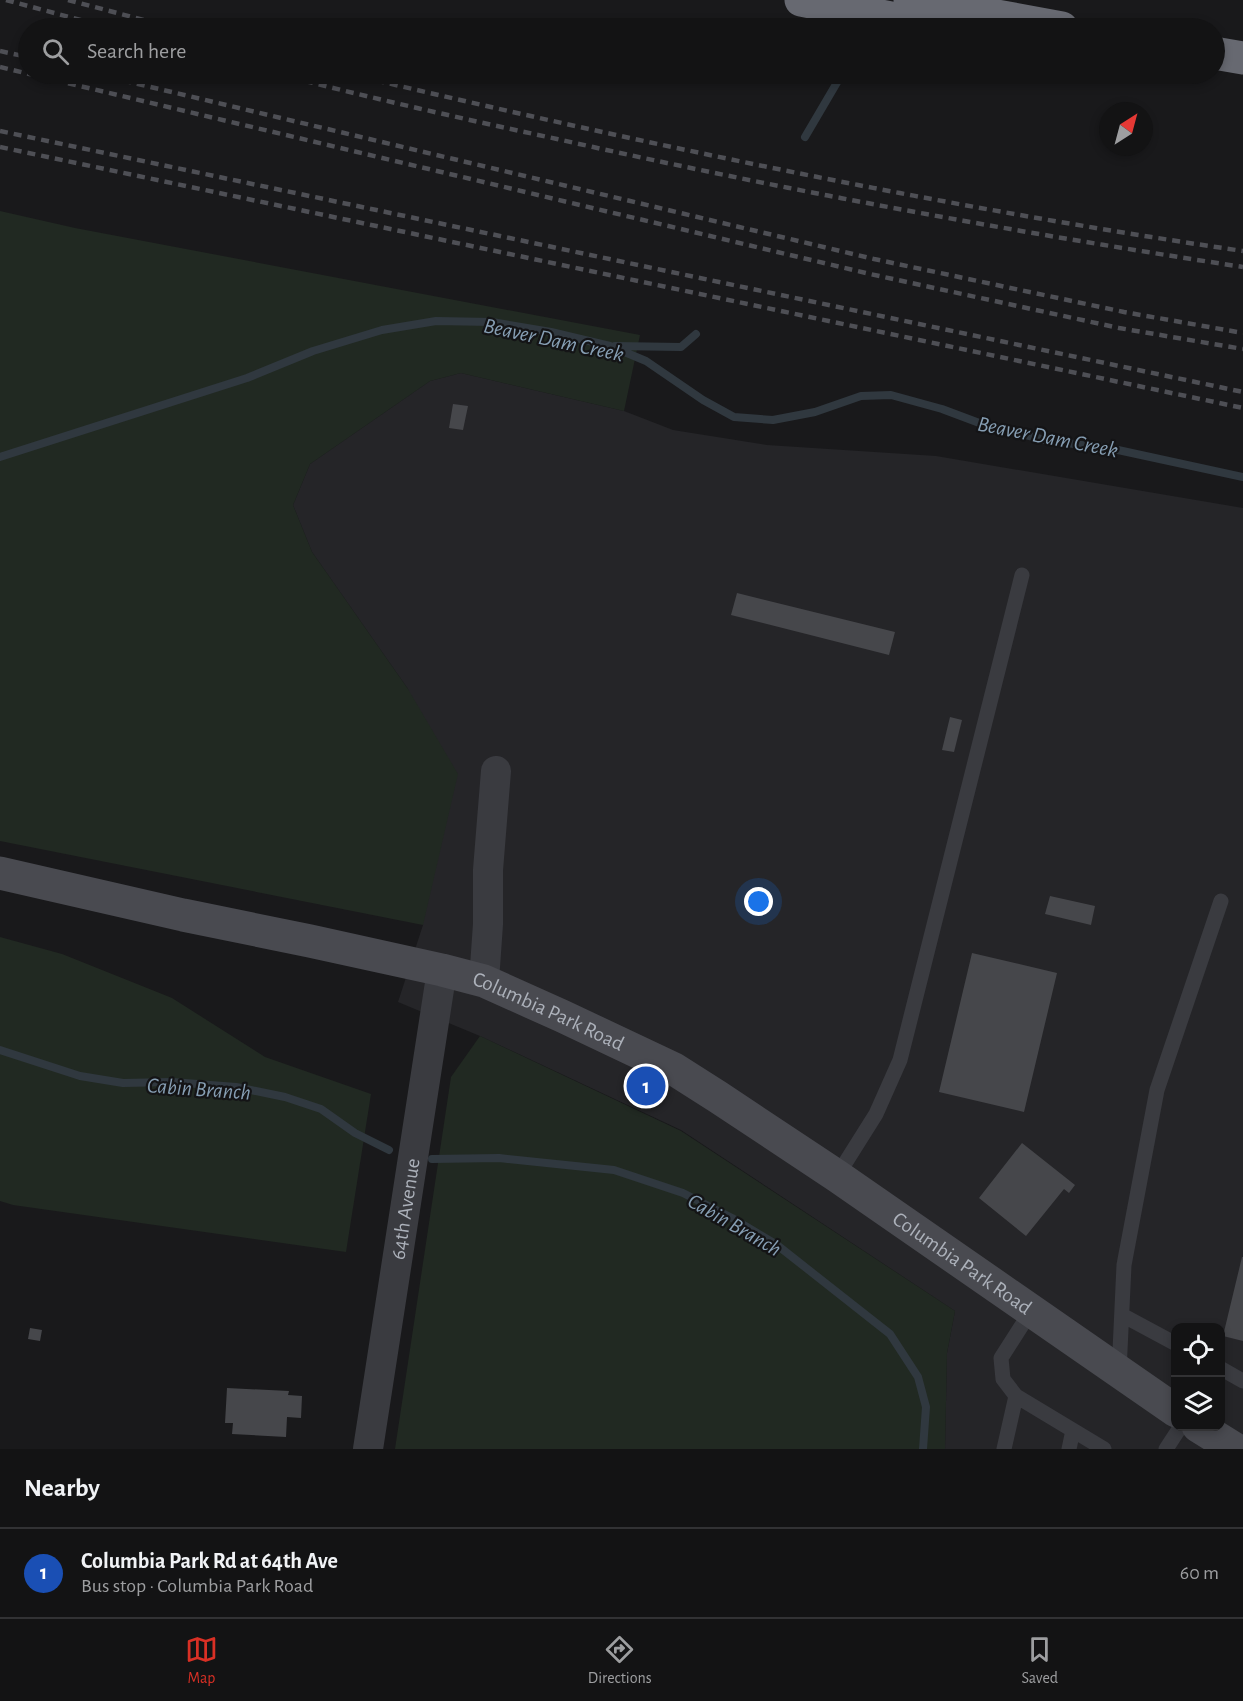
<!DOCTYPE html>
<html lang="en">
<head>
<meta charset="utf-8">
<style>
	body { margin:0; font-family:"Alegreya Sans",sans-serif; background:#202022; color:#f1f3f6 }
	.controls { position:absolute; right:18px; bottom:18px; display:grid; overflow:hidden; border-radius:12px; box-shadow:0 3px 9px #0003 }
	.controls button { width:54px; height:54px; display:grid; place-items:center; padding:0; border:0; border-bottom:2px solid #323234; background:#131314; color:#f1f3f6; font:30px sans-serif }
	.compass { position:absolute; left:1099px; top:102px; width:54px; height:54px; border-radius:50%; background:#131314; box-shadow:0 3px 9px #0003; rotate:36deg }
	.you { position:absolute; left:759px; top:902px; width:21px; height:21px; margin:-15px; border:4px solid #fff; border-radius:50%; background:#1a73e8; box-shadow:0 0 0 9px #1a73e833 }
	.badge { display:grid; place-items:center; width:39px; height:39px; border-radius:50%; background:#d93025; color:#fff; font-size:20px; font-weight:700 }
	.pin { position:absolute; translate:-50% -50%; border:3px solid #fff; box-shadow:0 2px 6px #0006 }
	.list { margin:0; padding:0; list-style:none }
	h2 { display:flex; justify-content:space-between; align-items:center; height:78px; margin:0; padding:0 24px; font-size:26px }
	h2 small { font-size:20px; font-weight:400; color:#9d9ea0 }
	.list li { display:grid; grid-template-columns:39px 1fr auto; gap:18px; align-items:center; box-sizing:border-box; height:90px; padding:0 24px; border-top:2px solid #323234 }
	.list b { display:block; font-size:22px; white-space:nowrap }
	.list p { margin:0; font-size:20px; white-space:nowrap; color:#9d9ea0 }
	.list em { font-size:20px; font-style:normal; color:#9d9ea0 }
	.icon { flex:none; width:33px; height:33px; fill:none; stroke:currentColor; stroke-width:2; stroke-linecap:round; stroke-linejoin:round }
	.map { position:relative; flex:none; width:1243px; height:1449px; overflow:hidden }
	.search { position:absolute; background:#131314; box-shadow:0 3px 9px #0003; left:18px; right:18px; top:18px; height:66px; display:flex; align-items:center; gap:15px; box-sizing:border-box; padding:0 21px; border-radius:33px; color:#9d9ea0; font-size:22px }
	.sheet { height:168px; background:#131314 }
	nav { display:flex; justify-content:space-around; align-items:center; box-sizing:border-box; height:84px; border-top:2px solid #323234; background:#131314; font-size:16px; color:#9d9ea0 }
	nav a { display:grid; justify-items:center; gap:3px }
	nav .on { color:#d93025 }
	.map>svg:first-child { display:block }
</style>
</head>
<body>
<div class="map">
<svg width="1243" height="1449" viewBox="0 0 1243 1449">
	<rect width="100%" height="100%" fill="#19191b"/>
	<path fill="#252528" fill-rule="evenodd" d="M 461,373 L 624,411 L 673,430 L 767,445 L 936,456 L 1243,508 L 1243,1449 L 945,1449 L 947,1353 L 955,1311 L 681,1130 L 480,1036 L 398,1002 L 423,925 L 408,689 L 312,552 L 293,505 L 310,464 L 430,381 ZM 1176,1328 L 1220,1328 L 1220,1426 L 1176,1426 Z"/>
	<path fill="#212922" d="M 0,211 L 75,228 L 640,335 L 624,411 L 461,373 L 430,381 L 310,464 L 293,505 L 312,552 L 408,689 L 458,774 L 423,925 L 0,841 Z
		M 0,937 L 62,954 L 172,998 L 265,1057 L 371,1094 L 346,1252 L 13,1205 L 0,1201 Z
		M 480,1036 L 681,1131 L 955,1311 L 947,1353 L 945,1449 L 395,1449 L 451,1077 Z"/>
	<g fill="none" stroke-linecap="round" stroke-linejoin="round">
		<path stroke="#30383f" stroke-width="8" d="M 805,137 L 842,74
			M 615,346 L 681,347 L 696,334
			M 0,457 L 247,378 L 313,351 L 382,330 L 436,321 L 492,322 L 551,332 L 610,346 L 646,361 L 703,400 L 734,417 L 773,420 L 815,412 L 861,396 L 891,395 L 942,409 L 982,424 L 1045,440 L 1118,450 L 1243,477
			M 0,1050 L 80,1076 L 123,1083 L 172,1082 L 236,1087 L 285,1097 L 321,1109 L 355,1133 L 389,1150
			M 432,1159 L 499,1158 L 614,1170 L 683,1193 L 732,1218 L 777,1245 L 890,1334 L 918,1377 L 926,1407 L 923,1449"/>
	</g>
	<path fill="#46474b" d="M 453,404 L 468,406 L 463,430 L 449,428 Z
		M 737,593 L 895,632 L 889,655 L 731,615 Z
		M 950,717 L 962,720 L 954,752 L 942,750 Z
		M 1050,896 L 1095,906 L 1091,925 L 1045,914 Z
		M 972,953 L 1057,973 L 1024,1112 L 939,1092 Z
		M 1022,1143 L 1075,1185 L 1069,1193 L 1064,1189 L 1026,1236 L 979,1198 Z
		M 1242,1257 L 1243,1257 L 1243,1341 L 1223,1336 Z
		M 30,1328 L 42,1330 L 40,1341 L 28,1339 Z
		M 227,1388 L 289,1391 L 288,1395 L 302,1396 L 301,1418 L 287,1417 L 286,1437 L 232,1434 L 233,1423 L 225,1423 Z"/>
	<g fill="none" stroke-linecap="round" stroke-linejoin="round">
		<path stroke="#3a3b40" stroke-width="15" d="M 837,1176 L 876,1114 L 900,1060 L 1022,575
			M 1031,1311 L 1001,1358 L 1003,1379 L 1016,1396 L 1104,1449
			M 1122,1315 L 1176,1344
			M 1220,1368 L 1243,1381
			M 1119,1372 L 1124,1265 L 1157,1090 L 1221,901
			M 1004,1449 L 1016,1396
			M 1069,1449 L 1073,1430
			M 1166,1449 L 1181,1426"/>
		<g stroke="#3a3b40" stroke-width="30">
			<path d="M 484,981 L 488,924 L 488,870 L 496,771"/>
			<path id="s1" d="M 368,1449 L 442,970"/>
		</g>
		<g stroke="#494a50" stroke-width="33">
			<path id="s2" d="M 0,873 L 183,915 L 310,941 L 442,970 L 484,981 L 562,1016 L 674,1069 L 718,1097 L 837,1176 L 1176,1411"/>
			<path d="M 1198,1426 L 1235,1449"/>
		</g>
		<path stroke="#676971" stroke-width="33" d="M 801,0 L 941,28
			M 910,0 L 1062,28
			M 1214,53 L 1243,58"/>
		<path stroke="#4e4f55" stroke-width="4.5" stroke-dasharray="8 6" stroke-linecap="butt" d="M 6,0 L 110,28
			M 68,0 L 174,28
			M 0,51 L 28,57
			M 0,67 L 870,274 L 1119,328 L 1243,349
			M 96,74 L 874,259 L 1124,312 L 1243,333
			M 278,74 C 370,98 464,119 557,139 C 784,190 1013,232 1243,267
			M 349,74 C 644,144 942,207 1243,251
			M 0,131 L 1243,392
			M 0,147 L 1243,408"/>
	</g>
	<g text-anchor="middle" stroke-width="4.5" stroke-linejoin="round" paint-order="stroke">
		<g font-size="21" fill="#acb1ba" stroke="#141416">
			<text dy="7" stroke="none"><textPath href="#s2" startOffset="567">Columbia Park Road</textPath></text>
			<text dy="7" stroke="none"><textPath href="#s1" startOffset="243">64th Avenue</textPath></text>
			<text dy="7" stroke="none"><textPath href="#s2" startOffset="1053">Columbia Park Road</textPath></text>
		</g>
		<g font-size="22" font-style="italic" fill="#869eb3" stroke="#141416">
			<text transform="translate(554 339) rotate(12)" y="8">Beaver Dam Creek</text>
			<text transform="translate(1048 436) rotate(11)" y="8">Beaver Dam Creek</text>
			<text transform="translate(199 1088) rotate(4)" y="8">Cabin Branch</text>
			<text transform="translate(735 1224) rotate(30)" y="8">Cabin Branch</text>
		</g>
	</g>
</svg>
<div class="controls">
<button><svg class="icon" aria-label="locate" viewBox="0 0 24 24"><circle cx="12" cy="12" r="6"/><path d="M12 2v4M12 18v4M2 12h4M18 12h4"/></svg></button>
<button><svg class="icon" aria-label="layers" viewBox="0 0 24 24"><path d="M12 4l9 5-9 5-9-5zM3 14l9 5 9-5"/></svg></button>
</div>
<svg class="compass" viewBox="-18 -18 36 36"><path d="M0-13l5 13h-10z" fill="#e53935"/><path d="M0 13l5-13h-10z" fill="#9d9ea0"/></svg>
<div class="you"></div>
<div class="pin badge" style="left:646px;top:1086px;background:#1a4fb4">1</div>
<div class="search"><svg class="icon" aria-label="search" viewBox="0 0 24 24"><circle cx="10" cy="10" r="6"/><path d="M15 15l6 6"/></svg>Search here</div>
</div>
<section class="sheet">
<h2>Nearby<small></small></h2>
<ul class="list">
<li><span class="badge" style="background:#1a4fb4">1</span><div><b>Columbia Park Rd at 64th Ave</b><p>Bus stop · Columbia Park Road</p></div><em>60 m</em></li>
</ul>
</section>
<nav>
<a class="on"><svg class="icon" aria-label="map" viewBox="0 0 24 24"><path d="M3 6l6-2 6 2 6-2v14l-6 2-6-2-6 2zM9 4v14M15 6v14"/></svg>Map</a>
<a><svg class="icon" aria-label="directions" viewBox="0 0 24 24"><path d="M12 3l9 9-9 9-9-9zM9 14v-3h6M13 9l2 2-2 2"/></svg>Directions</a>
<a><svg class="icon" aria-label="saved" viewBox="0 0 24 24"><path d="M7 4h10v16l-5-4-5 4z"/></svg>Saved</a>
</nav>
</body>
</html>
